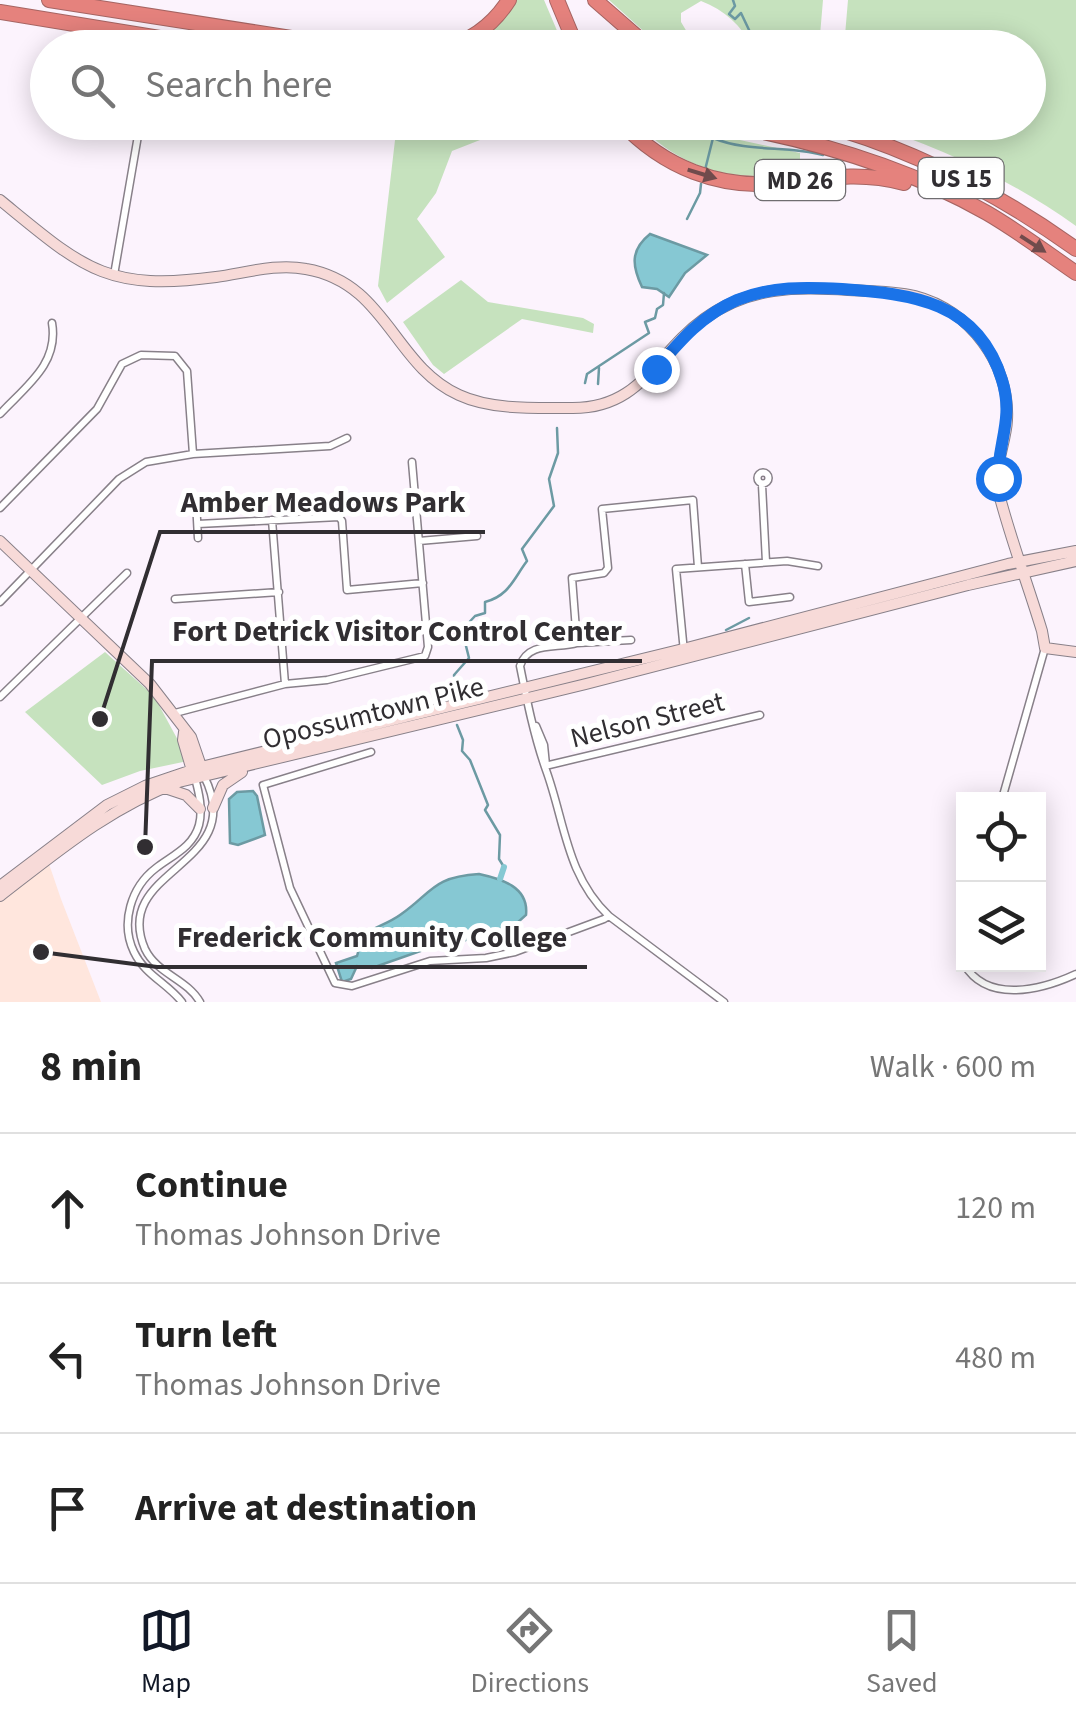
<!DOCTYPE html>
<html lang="en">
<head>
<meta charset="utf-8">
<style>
	body { margin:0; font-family:"Source Sans 3",sans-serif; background:#f6f6f6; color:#222 }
	.controls { position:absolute; right:30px; bottom:30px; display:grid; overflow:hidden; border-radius:0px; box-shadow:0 5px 25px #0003 }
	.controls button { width:90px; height:90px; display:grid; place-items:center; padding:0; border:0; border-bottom:2px solid #e0e0e0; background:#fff; color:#222; font:50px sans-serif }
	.stop { position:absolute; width:30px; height:30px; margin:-22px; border:8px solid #1a73e8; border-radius:50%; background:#fff }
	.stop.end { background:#1a73e8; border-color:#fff; box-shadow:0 2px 10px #0008 }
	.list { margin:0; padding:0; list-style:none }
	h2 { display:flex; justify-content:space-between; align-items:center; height:130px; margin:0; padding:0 40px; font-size:42px }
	h2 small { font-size:32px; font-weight:400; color:#767676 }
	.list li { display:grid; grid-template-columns:65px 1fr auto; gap:30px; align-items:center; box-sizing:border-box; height:150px; padding:0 40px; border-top:2px solid #e0e0e0 }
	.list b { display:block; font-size:38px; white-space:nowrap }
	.list p { margin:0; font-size:32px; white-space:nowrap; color:#767676 }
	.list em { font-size:32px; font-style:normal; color:#767676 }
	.icon { flex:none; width:55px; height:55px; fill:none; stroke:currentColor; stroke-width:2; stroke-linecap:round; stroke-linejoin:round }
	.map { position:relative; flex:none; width:1076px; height:1002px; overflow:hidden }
	.search { position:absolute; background:#fff; box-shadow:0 5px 25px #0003; left:30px; right:30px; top:30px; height:110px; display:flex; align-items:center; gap:25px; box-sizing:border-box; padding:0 35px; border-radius:55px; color:#767676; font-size:38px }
	.sheet { height:580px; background:#fff }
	nav { display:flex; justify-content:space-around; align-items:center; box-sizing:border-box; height:140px; border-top:2px solid #e0e0e0; background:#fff; font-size:28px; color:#767676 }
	nav a { display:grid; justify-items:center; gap:5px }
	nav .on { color:#111827 }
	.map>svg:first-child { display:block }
</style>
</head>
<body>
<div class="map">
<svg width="1076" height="1002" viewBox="0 0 1076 1002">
	<rect width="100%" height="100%" fill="#fcf3fd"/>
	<path fill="#ffe6dd" d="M 49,864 L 61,899 L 101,1002 L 0,1002 L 0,901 Z"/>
	<path fill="#c6e2be" d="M 515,0 L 544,0 L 564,47 L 468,48 C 490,35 504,23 515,0 Z
		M 609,0 L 823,0 L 819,47 L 753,47 C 741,26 725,10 701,1 L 681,13 L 681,22 L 696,47 L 668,47 L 649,36 Z
		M 848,0 L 1076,0 L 1076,226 C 1012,180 940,147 864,123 L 1028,122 L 1028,48 L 844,47 Z
		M 397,123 L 523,123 L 452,151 L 436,193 L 417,219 L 445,257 L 387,303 L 378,286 Z
		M 637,123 L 694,130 L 800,153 L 800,171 C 737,185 682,170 637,123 Z
		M 461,280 L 488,302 L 583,318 L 594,324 L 593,333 L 522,319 L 444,374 L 433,365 L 403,322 Z
		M 105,652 L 154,696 L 186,755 L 183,762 L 140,771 L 102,785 L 25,712 Z"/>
	<path fill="#86c8d3" stroke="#6c9aa3" stroke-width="2.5" d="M 650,234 L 707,255 L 685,273 L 669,297 L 657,289 L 642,287 C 632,266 630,250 650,234 Z
		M 253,791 L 257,796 L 265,835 L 238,845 L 230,843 L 229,799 L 237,792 Z
		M 479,874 C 502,879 529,887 526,915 L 516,924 L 447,946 L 429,948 L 372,968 L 357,966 L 351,979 L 342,982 L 336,963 L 357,956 L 363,935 C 375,927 389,923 400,915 C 433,892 432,877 479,874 Z"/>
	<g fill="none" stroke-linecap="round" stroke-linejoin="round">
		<path stroke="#6c9aa3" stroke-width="2.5" d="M 733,0 L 735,6 L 729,14 L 735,19 L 741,13 L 750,32 L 747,48
			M 705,170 L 713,138 C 749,153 786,145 823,155
			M 687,219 L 700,193 L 701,184
			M 585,383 L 587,374 L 649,333 L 645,322 L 655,318 L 657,309 L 663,305 L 664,293
			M 598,384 L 599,368
			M 726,630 L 749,618
			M 456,694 L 454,675 L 469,658 L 462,630 L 475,616 L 485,613 L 485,602 C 509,596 514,578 527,561 L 522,549 L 554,506 L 549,479 L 558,453 L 557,428
			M 457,725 L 463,740 L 462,751 L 470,760 L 488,805 L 485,810 L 500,835 L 499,859 L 504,867
			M 512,925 L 522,946"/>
		<path stroke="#86c8d3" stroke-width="6" d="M 500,879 L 504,867"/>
		<defs>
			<path id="street" d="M 114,275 L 140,124
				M 0,414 C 26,386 59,364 52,323
				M757.5 478a5.5 5.5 0 1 1 11 0a5.5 5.5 0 1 1-11 0Z
				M 762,485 L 766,562
				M 196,501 L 198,538
				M 0,508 L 97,409 L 122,364 L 141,355 L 175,356 L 187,371 L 193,454
				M 272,520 L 285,684
				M 198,524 L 339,517 L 342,521 L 347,590 L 423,583
				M 419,541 L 477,536
				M 745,564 L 749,602 L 790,597
				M 175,599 L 279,592
				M 0,602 L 119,479 L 146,462 L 193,454 L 330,446 L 347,438
				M 577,643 L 631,640
				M 684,652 L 676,569 L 787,561 L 818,566
				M 0,697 L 127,573
				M 175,713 L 285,684 L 327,680 L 425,656 L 428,647 L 412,462
				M 536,726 L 544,745 L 546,765
				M 371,752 L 263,785 L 290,888 L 335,983 L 352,986 L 430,961 L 486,958 L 515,952 L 604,919 L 609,916 C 566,875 565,822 546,770 C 534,736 527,701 520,666 C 528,641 557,649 577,643 L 572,578 L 604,573 L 608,568 L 602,509 L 693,500 L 698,567
				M 545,766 L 760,715
				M 1002,799 L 1045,648
				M 609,916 L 724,1002
				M 964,935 L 964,964
				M 964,964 C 986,1002 1037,992 1076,974
				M 182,1002 C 167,983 145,975 134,952 C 120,923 131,887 156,868 C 173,855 193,847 199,825 C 203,809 199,793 195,778
				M 200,1002 C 187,979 157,974 145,949 C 110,868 250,867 204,776"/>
			<path id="secondary" d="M 0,200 C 82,267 105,292 216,277 C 245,273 277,263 306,269 C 387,283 393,365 459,395 C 491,410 536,408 571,408 C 642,409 655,354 704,319 C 748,287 796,286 848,290 C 870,291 894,291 915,296 C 970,310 1010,364 1007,420 C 1006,444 992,470 999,494 C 1011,540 1028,585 1042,631 L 1045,648
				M 0,541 L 150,684 L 191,737 L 202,769
				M 1045,648 L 1076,652
				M 184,732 L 183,740 L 193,774
				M 165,788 L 186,795 L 200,809
				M 213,808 L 223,785 L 242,772
				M 0,886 L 107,805 L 145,786 L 201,767 L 683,649 L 1008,564 L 1076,551
				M 0,896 C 57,852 110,807 179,782 L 586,684 L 968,585 L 1076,561"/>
			<path id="highway" d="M 49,0 L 355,48
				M 557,0 L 577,48
				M 595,0 L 650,48
				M 0,12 L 221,48
				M 443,48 C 472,41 493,25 509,0
				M 621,122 C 663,167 720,190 782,183 C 825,178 861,171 904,183
				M 711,122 C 806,138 903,165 987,213 C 1018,231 1047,253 1076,273
				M 814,122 C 909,147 996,192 1076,249"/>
		</defs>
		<use href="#street" stroke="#888089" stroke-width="9"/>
		<use href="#secondary" stroke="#888089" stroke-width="12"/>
		<use href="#highway" stroke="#a66563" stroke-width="16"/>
		<use href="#street" stroke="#fff" stroke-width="6"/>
		<use href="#secondary" stroke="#f7dad8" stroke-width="10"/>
		<use href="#highway" stroke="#e5827d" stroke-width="14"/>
	</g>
	<defs><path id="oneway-solid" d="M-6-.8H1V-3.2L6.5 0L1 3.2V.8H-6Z" transform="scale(2.5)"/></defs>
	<g fill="#704b4c">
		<use href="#oneway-solid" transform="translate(702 174) rotate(17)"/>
		<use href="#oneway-solid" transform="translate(1033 244) rotate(33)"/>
	</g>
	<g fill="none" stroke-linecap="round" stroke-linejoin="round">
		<path stroke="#1a73e8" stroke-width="12" d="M 656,369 C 680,341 702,315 737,300 C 771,286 806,287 842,289 C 912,294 978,301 1002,380 C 1014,418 998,442 998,478"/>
	</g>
	<g text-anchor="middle" stroke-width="10" stroke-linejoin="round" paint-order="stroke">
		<g fill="#fff" stroke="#6f6d70" stroke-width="2.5">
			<rect x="918.5" y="158" width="85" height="40" rx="8"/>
			<rect x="755" y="160" width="90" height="40" rx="8"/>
		</g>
		<g font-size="25" font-weight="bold" fill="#312e32">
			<text x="961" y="187">US 15</text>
			<text x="800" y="189">MD 26</text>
		</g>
		<g font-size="28" fill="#312e32" stroke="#fff">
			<text transform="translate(373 712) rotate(-14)" y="10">Opossumtown Pike</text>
			<text transform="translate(647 719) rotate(-14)" y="10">Nelson Street</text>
		</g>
	</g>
	<path fill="none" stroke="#312e32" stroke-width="4" d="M100 719L160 532H485M145 847L152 661H642M41 952L157 967H587"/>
	<g fill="#312e32" stroke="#fff" stroke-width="4">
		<circle cx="100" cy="719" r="10"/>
		<circle cx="145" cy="847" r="10"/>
		<circle cx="41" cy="952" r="10"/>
	</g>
	<g font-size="30" text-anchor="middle" font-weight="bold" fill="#312e32" stroke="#fff" stroke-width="10" stroke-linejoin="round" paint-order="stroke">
		<text x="323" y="512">Amber Meadows Park</text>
		<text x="397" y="641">Fort Detrick Visitor Control Center</text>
		<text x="372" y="947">Frederick Community College</text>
	</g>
</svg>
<div class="controls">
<button><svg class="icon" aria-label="locate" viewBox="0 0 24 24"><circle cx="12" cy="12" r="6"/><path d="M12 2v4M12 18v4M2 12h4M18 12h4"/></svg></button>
<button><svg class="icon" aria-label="layers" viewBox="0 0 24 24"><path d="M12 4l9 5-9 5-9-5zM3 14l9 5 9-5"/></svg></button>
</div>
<div class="stop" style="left:998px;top:478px"></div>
<div class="stop end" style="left:656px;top:369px"></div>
<div class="search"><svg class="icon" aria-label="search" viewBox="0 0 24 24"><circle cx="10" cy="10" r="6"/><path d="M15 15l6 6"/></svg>Search here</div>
</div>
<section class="sheet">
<h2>8 min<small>Walk · 600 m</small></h2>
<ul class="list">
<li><svg class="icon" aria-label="ahead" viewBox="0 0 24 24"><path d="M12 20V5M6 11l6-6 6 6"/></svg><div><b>Continue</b><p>Thomas Johnson Drive</p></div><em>120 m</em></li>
<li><svg class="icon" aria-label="left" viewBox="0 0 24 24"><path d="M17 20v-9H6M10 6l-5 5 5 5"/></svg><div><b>Turn left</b><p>Thomas Johnson Drive</p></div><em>480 m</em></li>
<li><svg class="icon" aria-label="arrive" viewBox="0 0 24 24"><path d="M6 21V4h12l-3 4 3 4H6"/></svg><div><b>Arrive at destination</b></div></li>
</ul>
</section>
<nav>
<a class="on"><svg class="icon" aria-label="map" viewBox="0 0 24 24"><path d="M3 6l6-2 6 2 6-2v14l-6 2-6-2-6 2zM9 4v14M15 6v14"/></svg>Map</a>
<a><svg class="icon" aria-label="directions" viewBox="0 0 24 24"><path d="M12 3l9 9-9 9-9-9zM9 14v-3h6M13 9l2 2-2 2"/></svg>Directions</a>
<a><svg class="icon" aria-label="saved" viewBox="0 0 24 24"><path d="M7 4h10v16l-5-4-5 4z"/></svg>Saved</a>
</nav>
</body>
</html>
